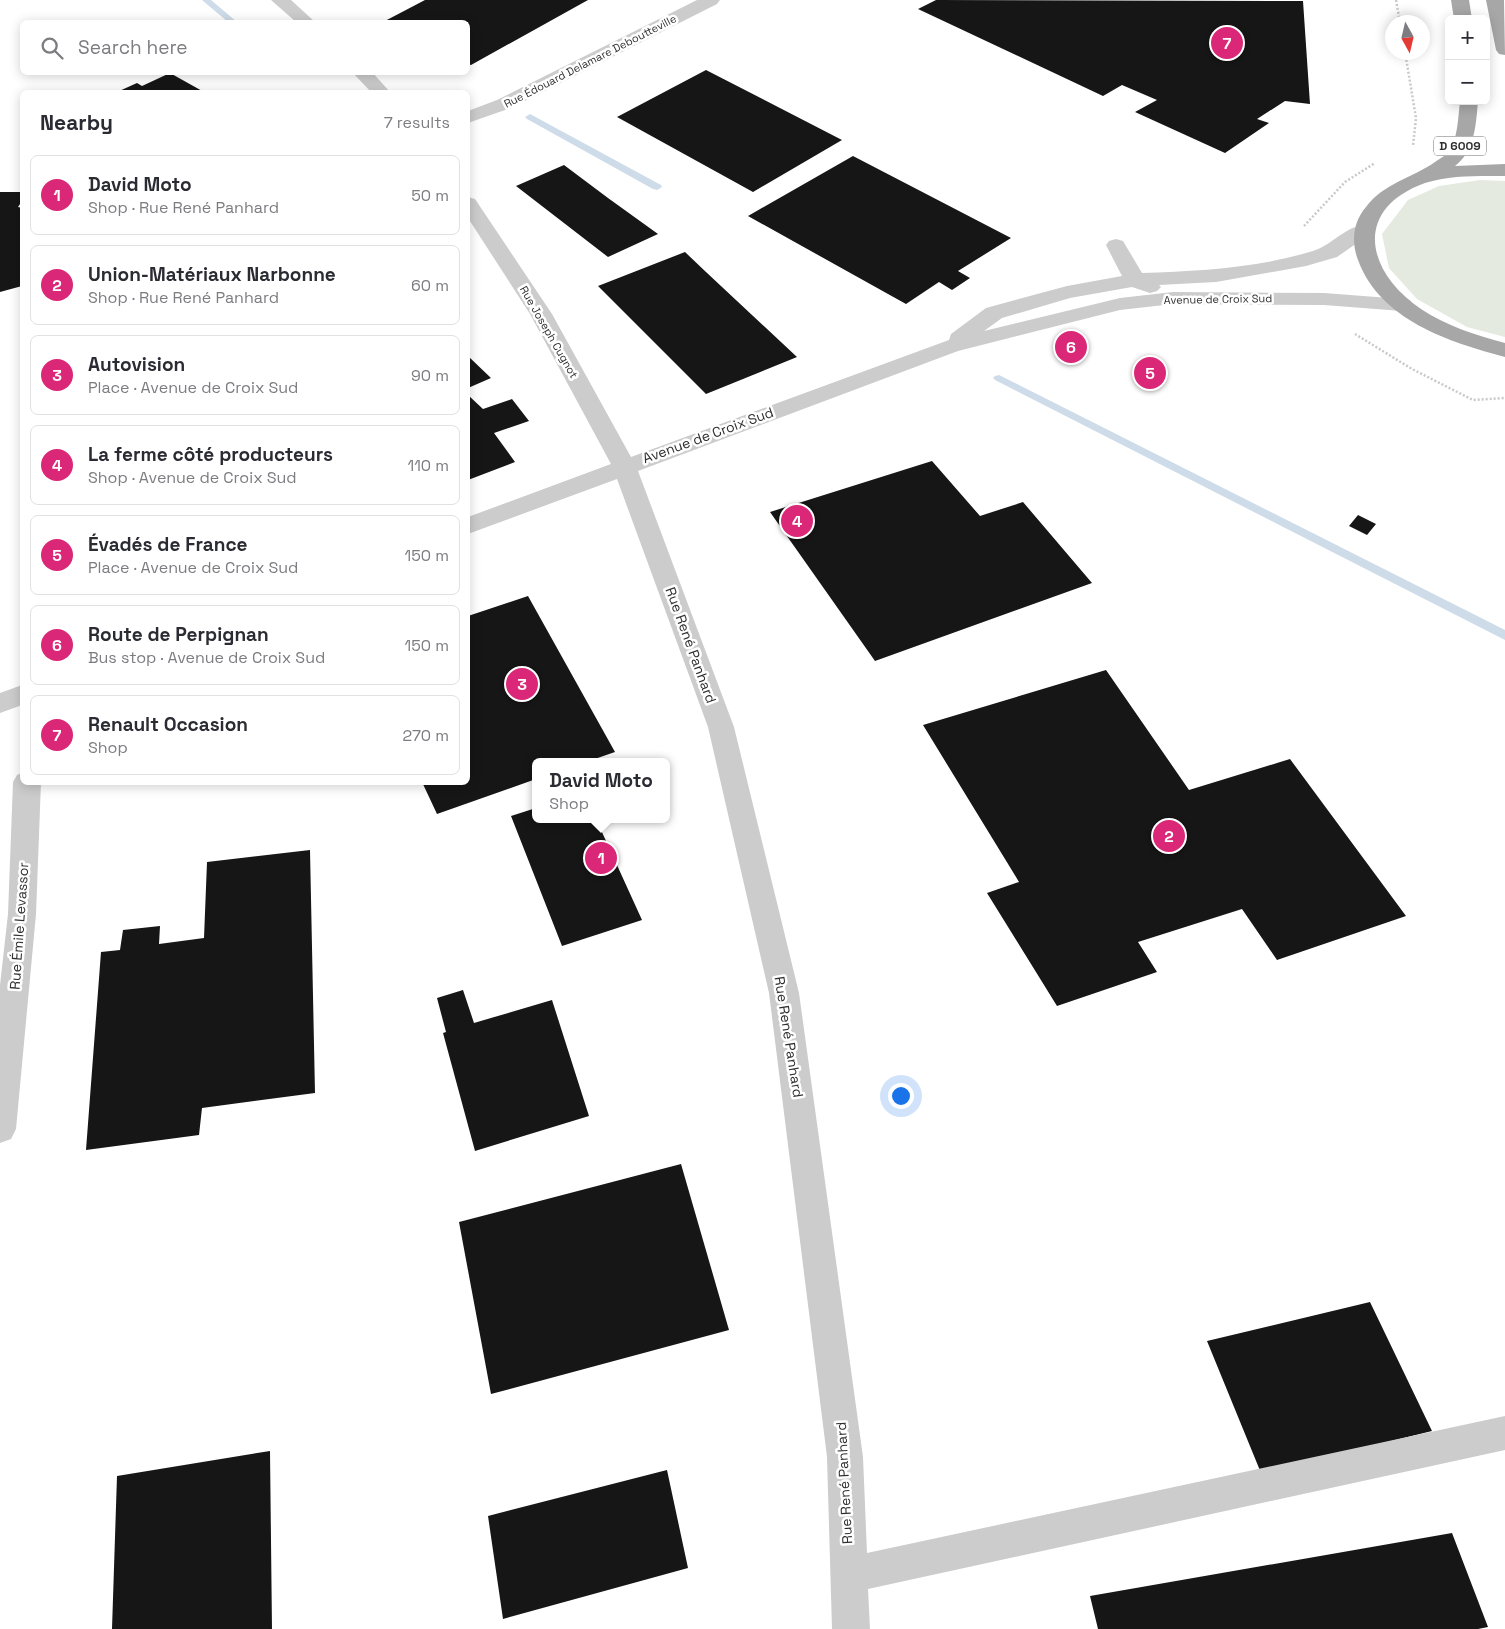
<!DOCTYPE html>
<html lang="en">
<head>
<meta charset="utf-8">
<style>
	body { margin:0; font-family:"Space Grotesk",sans-serif; background:#f7f7f7; color:#2b2b33 }
	.controls { position:absolute; right:15px; top:15px; display:grid; overflow:hidden; border-radius:8px; box-shadow:0 2px 12px #0003 }
	.controls button { width:45px; height:45px; display:grid; place-items:center; padding:0; border:0; border-bottom:1px solid #e1e1e2; background:#fff; color:#2b2b33; font:25px sans-serif }
	.compass { position:absolute; left:1385px; top:15px; width:45px; height:45px; border-radius:50%; background:#fff; box-shadow:0 2px 12px #0003; rotate:172deg }
	.you { position:absolute; left:900px; top:1095px; width:18px; height:18px; margin:-12px; border:4px solid #fff; border-radius:50%; background:#1a73e8; box-shadow:0 0 0 8px #1a73e833 }
	.badge { display:grid; place-items:center; width:32px; height:32px; border-radius:50%; background:#db2777; color:#fff; font-size:16px; font-weight:700 }
	.pin { position:absolute; translate:-50% -50%; border:2px solid #fff; box-shadow:0 1px 5px #0006 }
	.popup { position:absolute; left:532px; top:758px; width:138px; height:65px; box-sizing:border-box; display:grid; place-content:center; border-radius:8px; background:#fff; filter:drop-shadow(0 1px 4px #0005); font-size:16px; white-space:nowrap; color:#7c7c81 }
	.popup b { font-size:19px; color:#2b2b33 }
	.popup::after { content:''; position:absolute; left:50%; top:100%; margin-left:-10px; border:10px solid transparent; border-top-color:#fff }
	.list { margin:0; padding:0; list-style:none }
	h2 { display:flex; justify-content:space-between; align-items:center; height:65px; margin:0; padding:0 20px; font-size:21px }
	h2 small { font-size:16px; font-weight:400; color:#7c7c81 }
	.list li { display:grid; grid-template-columns:32px 1fr auto; gap:15px; align-items:center; box-sizing:border-box; height:80px; margin:0 10px 10px; padding:0 10px; border:1px solid #e1e1e2; border-radius:8px }
	.list b { display:block; font-size:19px; white-space:nowrap }
	.list p { margin:0; font-size:16px; white-space:nowrap; color:#7c7c81 }
	.list em { font-size:16px; font-style:normal; color:#7c7c81 }
	.icon { flex:none; width:28px; height:28px; fill:none; stroke:currentColor; stroke-width:2; stroke-linecap:round; stroke-linejoin:round }
	.map { position:relative; flex:none; width:1505px; height:1629px; overflow:hidden }
	.search { position:absolute; background:#fff; box-shadow:0 2px 12px #0003; left:20px; top:20px; width:450px; height:55px; display:flex; align-items:center; gap:12px; box-sizing:border-box; padding:0 18px; border-radius:8px; color:#7c7c81; font-size:19px }
	.panel { position:absolute; background:#fff; box-shadow:0 2px 12px #0003; left:20px; top:90px; width:450px; height:695px; border-radius:8px }
	.map>svg:first-child { display:block }
</style>
</head>
<body>
<div class="map">
<svg width="1505" height="1629" viewBox="0 0 1505 1629">
	<rect width="100%" height="100%" fill="#fff"/>
	<path fill="#e4eadf" d="M 1480,180 L 1505,181 L 1505,337 L 1467,327 L 1417,299 L 1389,268 L 1382,234 L 1408,200 L 1439,186 Z"/>
	<g fill="none" stroke-linecap="round" stroke-linejoin="round">
		<path fill="#cddce8" fill-rule="evenodd" d="M 202,0 L 211,0 L 237,22 L 228,22 Z
			M 530,114 L 661,185 L 662,187 L 657,190 L 653,189 L 527,119 L 525,117 Z
			M 999,375 L 1505,630 L 1505,640 L 995,380 L 993,378 L 995,376 Z"/>
	</g>
	<path fill="#161616" d="M 425,0 L 588,0 L 471,65 L 468,64 L 468,22 L 383,22 Z
		M 936,0 L 1303,1 L 1310,104 L 1285,101 L 1257,119 L 1269,123 L 1225,153 L 1135,112 L 1157,100 L 1122,85 L 1103,96 L 918,9 Z
		M 706,70 L 842,140 L 753,192 L 617,117 Z
		M 170,73 L 204,92 L 117,92 L 137,83 L 142,86 Z
		M 853,156 L 1011,238 L 958,271 L 970,278 L 952,290 L 939,282 L 906,304 L 748,216 Z
		M 564,165 L 608,198 L 658,234 L 608,257 L 516,186 Z
		M 0,192 L 22,192 L 22,201 L 18,207 L 22,208 L 22,286 L 0,292 Z
		M 685,252 L 706,272 L 797,357 L 706,394 L 598,286 Z
		M 468,356 L 491,378 L 468,388 Z
		M 468,395 L 483,409 L 512,399 L 529,421 L 494,433 L 515,462 L 468,480 Z
		M 932,461 L 980,516 L 1023,502 L 1092,583 L 875,661 L 770,512 Z
		M 1358,515 L 1376,524 L 1367,535 L 1349,526 Z
		M 528,596 L 615,752 L 586,762 L 536,762 L 536,779 L 437,814 L 422,782 L 468,782 L 468,616 Z
		M 1106,670 L 1189,790 L 1290,759 L 1406,916 L 1277,960 L 1242,909 L 1138,942 L 1157,972 L 1057,1006 L 987,893 L 1019,882 L 923,725 Z
		M 536,808 L 536,819 L 596,819 L 642,920 L 562,946 L 511,816 Z
		M 310,850 L 315,1093 L 202,1108 L 199,1135 L 86,1150 L 101,952 L 120,950 L 123,930 L 160,926 L 159,944 L 204,938 L 207,862 Z
		M 463,990 L 474,1023 L 552,1000 L 589,1116 L 475,1151 L 443,1033 L 446,1032 L 437,998 Z
		M 681,1164 L 729,1330 L 491,1394 L 459,1222 Z
		M 1370,1302 L 1432,1431 L 1261,1473 L 1207,1341 Z
		M 270,1451 L 272,1629 L 112,1629 L 117,1476 Z
		M 667,1470 L 688,1568 L 503,1619 L 488,1516 Z
		M 1452,1533 L 1488,1627 L 1478,1629 L 1098,1629 L 1090,1596 Z"/>
	<g fill="none" stroke-linecap="round" stroke-linejoin="round">
		<path stroke="#c9c9c9" stroke-width="2.5" stroke-dasharray="2 2" stroke-linecap="butt" d="M 1396,0 L 1400,22
			M 1405,52 L 1416,118 L 1413,146
			M 1304,226 L 1345,182 L 1375,163
			M 1355,334 L 1412,369 L 1473,400 L 1505,398"/>
		<path fill="#ccc" fill-rule="evenodd" d="M 271,0 L 291,0 L 315,22 L 296,22 Z
			M 697,0 L 720,0 L 717,4 L 511,108 L 468,123 L 468,111 L 497,100 Z
			M 352,72 L 372,72 L 390,92 L 371,92 Z
			M 468,197 L 475,199 L 552,314 L 631,457 L 949,340 L 951,334 L 986,308 L 1067,286 L 1122,276 L 1106,245 L 1109,241 L 1116,239 L 1123,241 L 1142,273 C 1199,271 1258,268 1313,251 C 1332,246 1350,221 1370,226 L 1373,230 L 1370,234 L 1337,257 L 1306,266 L 1216,282 L 1159,285 L 1161,287 L 1157,291 L 1150,293 L 1132,287 L 1070,298 L 1002,318 L 984,331 L 1120,298 L 1173,292 L 1324,293 L 1402,299 L 1410,300 L 1413,305 L 1410,310 L 1402,311 L 1324,305 L 1173,304 L 1120,310 L 958,351 L 638,471 L 734,727 L 799,993 L 863,1457 L 867,1553 L 1505,1416 L 1505,1450 L 868,1589 L 870,1629 L 832,1629 L 827,1457 L 769,993 L 708,727 L 617,479 L 468,534 L 468,517 L 611,464 L 530,314 L 468,218 Z
			M 22,685 L 22,705 L 0,713 L 0,693 Z
			M 22,773 L 22,782 L 41,782 L 36,914 L 16,1129 L 11,1139 L 0,1143 L 0,985 L 8,914 L 13,782 L 17,775 Z"/>
		<path fill="#a7a7a7" fill-rule="evenodd" d="M 1451,0 L 1469,0 L 1472,19 L 1454,19 Z
			M 1486,0 L 1504,0 L 1505,55 L 1499,54 L 1496,50 Z
			M 1460,101 L 1478,101 C 1476,124 1475,151 1455,166 L 1505,164 L 1505,176 C 1479,176 1450,175 1425,183 C 1353,209 1365,271 1421,309 C 1446,326 1476,335 1505,343 L 1505,357 C 1449,342 1380,320 1358,260 C 1351,242 1353,222 1366,207 C 1384,183 1412,178 1435,162 C 1439,159 1445,156 1448,153 C 1458,139 1458,118 1460,101 Z"/>
	</g>
	<g text-anchor="middle" stroke-width="5" stroke-linejoin="round" paint-order="stroke">
		<g font-size="11" fill="#2f2f2f" stroke="#fff">
			<text transform="translate(590 61) rotate(-27)" y="4">Rue Édouard Delamare Deboutteville</text>
			<text transform="translate(1218 299) rotate(-1)" y="4">Avenue de Croix Sud</text>
			<text transform="translate(549 332) rotate(60)" y="4">Rue Joseph Cugnot</text>
		</g>
		<rect fill="#fff" stroke="#6d6d6d" stroke-width="1" x="1434" y="136.5" width="52" height="19" rx="4"/>
		<g font-size="12" font-weight="bold" fill="#2f2f2f">
			<text x="1460" y="150">D 6009</text>
		</g>
		<g font-size="14" fill="#2f2f2f" stroke="#fff">
			<text transform="translate(708 435) rotate(-20)" y="5">Avenue de Croix Sud</text>
			<text transform="translate(691 645) rotate(70)" y="5">Rue René Panhard</text>
			<text transform="translate(19 926) rotate(-86)" y="5">Rue Émile Levassor</text>
			<text transform="translate(789 1037) rotate(81)" y="5">Rue René Panhard</text>
			<text transform="translate(844 1483) rotate(-93)" y="5">Rue René Panhard</text>
		</g>
	</g>
</svg>
<div class="controls">
<button>+</button>
<button>−</button>
</div>
<svg class="compass" viewBox="-18 -18 36 36"><path d="M0-13l5 13h-10z" fill="#e53935"/><path d="M0 13l5-13h-10z" fill="#7c7c81"/></svg>
<div class="you"></div>
<div class="pin badge" style="left:601px;top:858px">1</div>
<div class="popup"><b>David Moto</b>Shop</div>
<div class="pin badge" style="left:1169px;top:836px">2</div>
<div class="pin badge" style="left:522px;top:684px">3</div>
<div class="pin badge" style="left:797px;top:521px">4</div>
<div class="pin badge" style="left:1150px;top:373px">5</div>
<div class="pin badge" style="left:1071px;top:347px">6</div>
<div class="pin badge" style="left:1227px;top:43px">7</div>
<div class="search"><svg class="icon" aria-label="search" viewBox="0 0 24 24"><circle cx="10" cy="10" r="6"/><path d="M15 15l6 6"/></svg>Search here</div>
<section class="panel">
<h2>Nearby<small>7 results</small></h2>
<ul class="list">
<li><span class="badge">1</span><div><b>David Moto</b><p>Shop · Rue René Panhard</p></div><em>50 m</em></li>
<li><span class="badge">2</span><div><b>Union-Matériaux Narbonne</b><p>Shop · Rue René Panhard</p></div><em>60 m</em></li>
<li><span class="badge">3</span><div><b>Autovision</b><p>Place · Avenue de Croix Sud</p></div><em>90 m</em></li>
<li><span class="badge">4</span><div><b>La ferme côté producteurs</b><p>Shop · Avenue de Croix Sud</p></div><em>110 m</em></li>
<li><span class="badge">5</span><div><b>Évadés de France</b><p>Place · Avenue de Croix Sud</p></div><em>150 m</em></li>
<li><span class="badge">6</span><div><b>Route de Perpignan</b><p>Bus stop · Avenue de Croix Sud</p></div><em>150 m</em></li>
<li><span class="badge">7</span><div><b>Renault Occasion</b><p>Shop</p></div><em>270 m</em></li>
</ul>
</section>
</div>
</body>
</html>
